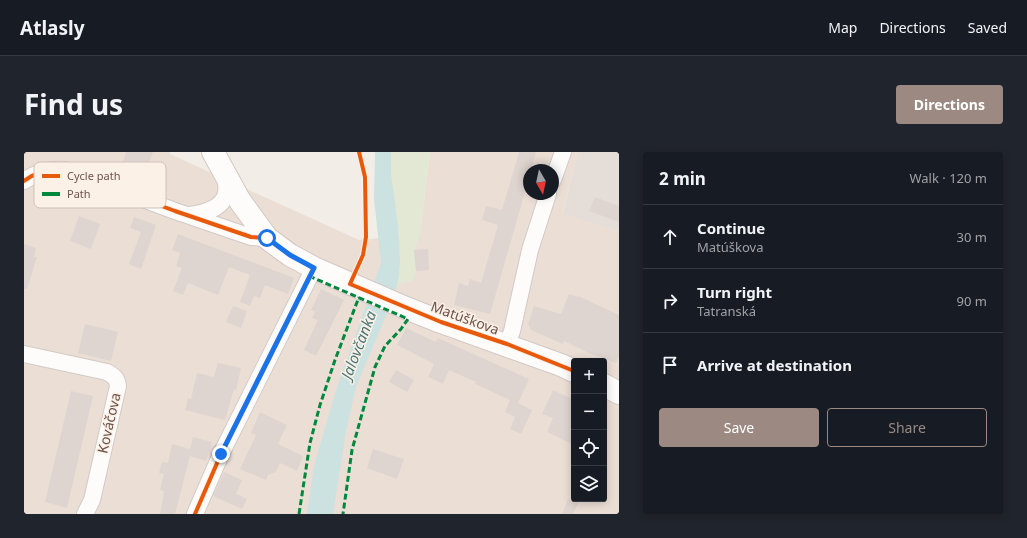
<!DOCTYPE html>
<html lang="en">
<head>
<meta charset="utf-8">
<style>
	body { margin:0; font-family:"Noto Sans",sans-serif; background:#20242c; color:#f1f3f6 }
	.controls { position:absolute; right:12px; bottom:12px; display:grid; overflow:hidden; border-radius:4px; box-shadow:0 2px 10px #0003 }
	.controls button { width:36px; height:36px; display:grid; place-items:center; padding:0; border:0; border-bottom:1px solid #363941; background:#171b24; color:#f1f3f6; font:20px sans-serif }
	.compass { position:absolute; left:499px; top:12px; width:36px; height:36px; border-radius:50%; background:#171b24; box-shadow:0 2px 10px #0003; rotate:171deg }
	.stop { position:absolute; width:12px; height:12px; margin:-9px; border:3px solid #1a73e8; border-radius:50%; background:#fff }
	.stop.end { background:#1a73e8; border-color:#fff; box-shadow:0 1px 4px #0008 }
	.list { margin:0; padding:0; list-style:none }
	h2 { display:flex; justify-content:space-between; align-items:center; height:52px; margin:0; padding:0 16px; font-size:17px }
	h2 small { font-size:13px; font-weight:400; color:#9ea1a6 }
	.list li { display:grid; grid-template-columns:26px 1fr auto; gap:12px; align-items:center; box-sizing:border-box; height:64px; padding:0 16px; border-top:1px solid #363941 }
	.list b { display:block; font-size:15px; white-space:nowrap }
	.list p { margin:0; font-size:13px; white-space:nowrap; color:#9ea1a6 }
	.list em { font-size:13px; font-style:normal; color:#9ea1a6 }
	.actions { display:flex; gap:8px; padding:12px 16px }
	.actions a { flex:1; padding:9px 0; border:1px solid #9b8982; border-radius:4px; text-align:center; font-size:14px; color:#9b8982 }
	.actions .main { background:#9b8982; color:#fff }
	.icon { flex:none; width:22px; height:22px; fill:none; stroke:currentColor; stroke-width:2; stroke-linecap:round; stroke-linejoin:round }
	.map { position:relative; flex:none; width:595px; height:362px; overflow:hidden; border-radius:4px }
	header { display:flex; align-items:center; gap:24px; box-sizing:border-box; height:56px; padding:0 20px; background:#171b24; border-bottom:1px solid #363941 }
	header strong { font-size:19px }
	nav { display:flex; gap:22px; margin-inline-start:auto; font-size:14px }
	.intro { display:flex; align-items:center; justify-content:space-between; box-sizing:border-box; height:96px; padding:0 24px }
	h1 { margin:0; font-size:28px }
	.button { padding:10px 18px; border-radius:4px; background:#9b8982; color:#fff; font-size:14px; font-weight:700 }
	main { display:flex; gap:24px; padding:0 24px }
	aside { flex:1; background:#171b24; border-radius:4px; box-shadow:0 2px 10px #0003 }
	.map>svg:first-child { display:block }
</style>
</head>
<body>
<header>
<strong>Atlasly</strong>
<nav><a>Map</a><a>Directions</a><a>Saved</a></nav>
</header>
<div class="intro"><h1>Find us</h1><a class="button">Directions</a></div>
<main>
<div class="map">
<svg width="595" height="362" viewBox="0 0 595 362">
	<rect width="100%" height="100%" fill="#f3ede7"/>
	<path fill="#ebded5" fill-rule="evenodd" d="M 0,0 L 146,0 L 146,2 L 335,88 L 396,82 L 406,0 L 554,0 L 539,60 L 595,79 L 595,362 L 0,362 ZM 505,18 L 529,18 L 529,42 L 505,42 ZM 550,209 L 580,209 L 580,347 L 550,347 Z"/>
	<path fill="#e5ddd8" d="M 554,0 L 595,0 L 595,79 L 539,61 Z"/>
	<path fill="#e2e8d3" d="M 367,0 L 406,0 L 396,83 L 390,98 L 392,119 L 388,129 L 373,132 C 381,95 370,58 367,22 C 366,14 367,7 367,0 Z"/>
	<path fill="#cbe2e1" d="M 351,0 L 367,0 L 367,21 L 374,74 L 376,109 L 375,123 L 371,142 L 332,235 L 322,279 L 309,362 L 283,362 L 290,314 L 312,238 L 357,111 L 350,47 Z"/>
	<path fill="#dfd5d0" d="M 102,0 L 129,0 L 117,31 L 95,23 Z
		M 495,0 L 512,0 L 507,18 L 505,18 L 505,26 L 466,162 L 430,153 L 435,131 L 444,134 L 446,127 L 457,131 L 474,73 L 458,68 L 462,54 L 478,58 Z
		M 571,45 L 595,54 L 595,70 L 565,59 Z
		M 55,64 L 76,72 L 67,97 L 46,89 Z
		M 110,65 L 132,73 L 117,117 L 105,112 L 117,80 L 106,76 Z
		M 154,82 L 270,126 L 264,142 L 241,133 L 236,146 L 230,144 L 226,154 L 216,150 L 226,123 L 205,115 L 194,143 L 164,131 L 159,143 L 149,139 L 158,116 L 152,114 L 156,101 L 148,98 Z
		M 0,92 L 12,96 L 10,105 L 13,105 L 3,137 L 0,137 Z
		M 404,97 L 405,118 L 392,119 L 390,98 Z
		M 297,137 L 320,148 L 292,204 L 280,198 L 294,168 L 288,166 L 291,160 L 287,158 Z
		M 545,142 L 553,145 L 554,144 L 595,163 L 595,204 L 592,211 L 565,201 L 540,189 L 539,192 L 507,178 L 504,172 L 510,154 L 537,162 Z
		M 209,154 L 223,159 L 217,176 L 202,170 Z
		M 61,172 L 94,180 L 87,209 L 54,201 Z
		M 382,176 L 412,190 L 414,186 L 505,227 L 494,251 L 508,258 L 497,282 L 486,277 L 491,265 L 481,260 L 486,248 L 451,232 L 452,230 L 425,218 L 419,232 L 404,225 L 410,212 L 373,193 Z
		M 194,211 L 217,216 L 212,238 L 210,237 L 201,268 L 161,258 L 164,246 L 167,247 L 173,221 L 190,225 Z
		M 372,218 L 390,228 L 383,240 L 365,230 Z
		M 529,238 L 550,248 L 550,293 L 523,280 L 529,266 L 518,262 Z
		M 47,239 L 69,244 L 43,356 L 21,350 Z
		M 236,260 L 263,273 L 254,292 L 279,304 L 273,319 L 256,311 L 252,320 L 244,323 L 242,328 L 216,317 L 232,283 L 227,281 Z
		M 169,285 L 188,290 L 182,309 L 166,304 L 151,362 L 136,362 L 140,339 L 136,338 L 140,322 L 135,321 L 138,310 L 144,311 L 148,292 L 166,297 Z
		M 349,297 L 380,307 L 373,327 L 343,316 Z
		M 200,320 L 218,328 L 212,342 L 223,347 L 218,357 L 189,344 Z
		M 544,347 L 554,351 L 549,362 L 538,362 Z"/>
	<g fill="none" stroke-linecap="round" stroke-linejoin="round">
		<defs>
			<path id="minor" d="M 529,28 L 539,0
				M 0,29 C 12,20 25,17 41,18 L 151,59 L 227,85 L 243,86
				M 166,63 C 180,61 199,57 202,41 C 203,36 202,29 202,24
				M 483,192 L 488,179 L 506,98 L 524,42
				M 0,202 L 83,220 C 90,224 93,226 94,234 L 68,348 L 61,362
				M 171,362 L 197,302 L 290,116"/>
			<path id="secondary" d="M 189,0 L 216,49 L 243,86 L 266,103 L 290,116 L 382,156 L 417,170 L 537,213 L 550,219
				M 580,233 L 595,241"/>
		</defs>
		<use href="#minor" stroke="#d2cac6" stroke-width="18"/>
		<use href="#secondary" stroke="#d2c8c4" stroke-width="24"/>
		<use href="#minor" stroke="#fdfcfb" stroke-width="16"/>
		<use href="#secondary" stroke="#fdfcfb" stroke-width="22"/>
		<path stroke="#00873e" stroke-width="3" stroke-dasharray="6 3" stroke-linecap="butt" d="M 285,124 L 384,167 L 377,177 L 361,194 L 351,215 L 328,298 L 319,362
			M 275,362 L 286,291 L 296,253 L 311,208 L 335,145"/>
		<defs>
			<path id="cycleway" d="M 335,0 L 341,25 L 342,85 L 339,103 L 326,132 L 417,170 L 483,192 L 550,219
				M 0,29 C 12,20 25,17 41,18 L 151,59 L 227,85 L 243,86
				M 171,362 L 197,302 L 290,116"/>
		</defs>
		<use href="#cycleway" stroke="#fcf1e7" stroke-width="6"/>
		<use href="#cycleway" stroke="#e8590c" stroke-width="4"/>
	</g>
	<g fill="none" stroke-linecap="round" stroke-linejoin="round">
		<path stroke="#1a73e8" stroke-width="5" d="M 197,302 L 290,116 L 266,103 L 243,86"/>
	</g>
	<g text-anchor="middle" stroke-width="3" stroke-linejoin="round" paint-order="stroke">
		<g font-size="14" fill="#6c534c" stroke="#fcf1e7">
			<text transform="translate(441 166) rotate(20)" y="5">Matúškova</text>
			<text transform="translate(85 271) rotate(-77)" y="5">Kováčova</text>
		</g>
		<g font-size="15" font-style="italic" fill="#477576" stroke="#fcf1e7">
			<text transform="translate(335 193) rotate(-69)" y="5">Jalovčanka</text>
		</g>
	</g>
	<rect x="10" y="10" width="132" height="46" rx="6" fill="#fcf1e7" stroke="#d1c2b8" stroke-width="1"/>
	<rect x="18" y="22" width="18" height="4" fill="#e8590c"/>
	<rect x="18" y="40" width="18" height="4" fill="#00873e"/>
	<g font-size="11" fill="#6c534c">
		<text x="43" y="28">Cycle path</text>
		<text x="43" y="46">Path</text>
	</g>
</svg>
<div class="controls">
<button>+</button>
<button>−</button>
<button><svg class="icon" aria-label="locate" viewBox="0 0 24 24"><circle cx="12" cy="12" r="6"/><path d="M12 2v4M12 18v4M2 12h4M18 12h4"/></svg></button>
<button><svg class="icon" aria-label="layers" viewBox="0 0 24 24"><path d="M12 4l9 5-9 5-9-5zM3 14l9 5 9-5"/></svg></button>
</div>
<svg class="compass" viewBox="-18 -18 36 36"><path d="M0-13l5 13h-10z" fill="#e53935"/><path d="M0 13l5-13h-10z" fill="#9ea1a6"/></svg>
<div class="stop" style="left:243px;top:86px"></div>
<div class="stop end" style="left:197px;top:302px"></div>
</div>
<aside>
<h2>2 min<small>Walk · 120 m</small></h2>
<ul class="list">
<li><svg class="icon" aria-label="ahead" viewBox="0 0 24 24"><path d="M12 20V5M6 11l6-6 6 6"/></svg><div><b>Continue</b><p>Matúškova</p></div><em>30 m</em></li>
<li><svg class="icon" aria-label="right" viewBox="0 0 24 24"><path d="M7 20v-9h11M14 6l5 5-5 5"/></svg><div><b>Turn right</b><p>Tatranská</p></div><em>90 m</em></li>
<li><svg class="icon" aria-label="arrive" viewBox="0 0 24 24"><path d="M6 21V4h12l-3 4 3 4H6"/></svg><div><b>Arrive at destination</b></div></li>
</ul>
<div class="actions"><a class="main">Save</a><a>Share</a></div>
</aside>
</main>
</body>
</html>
